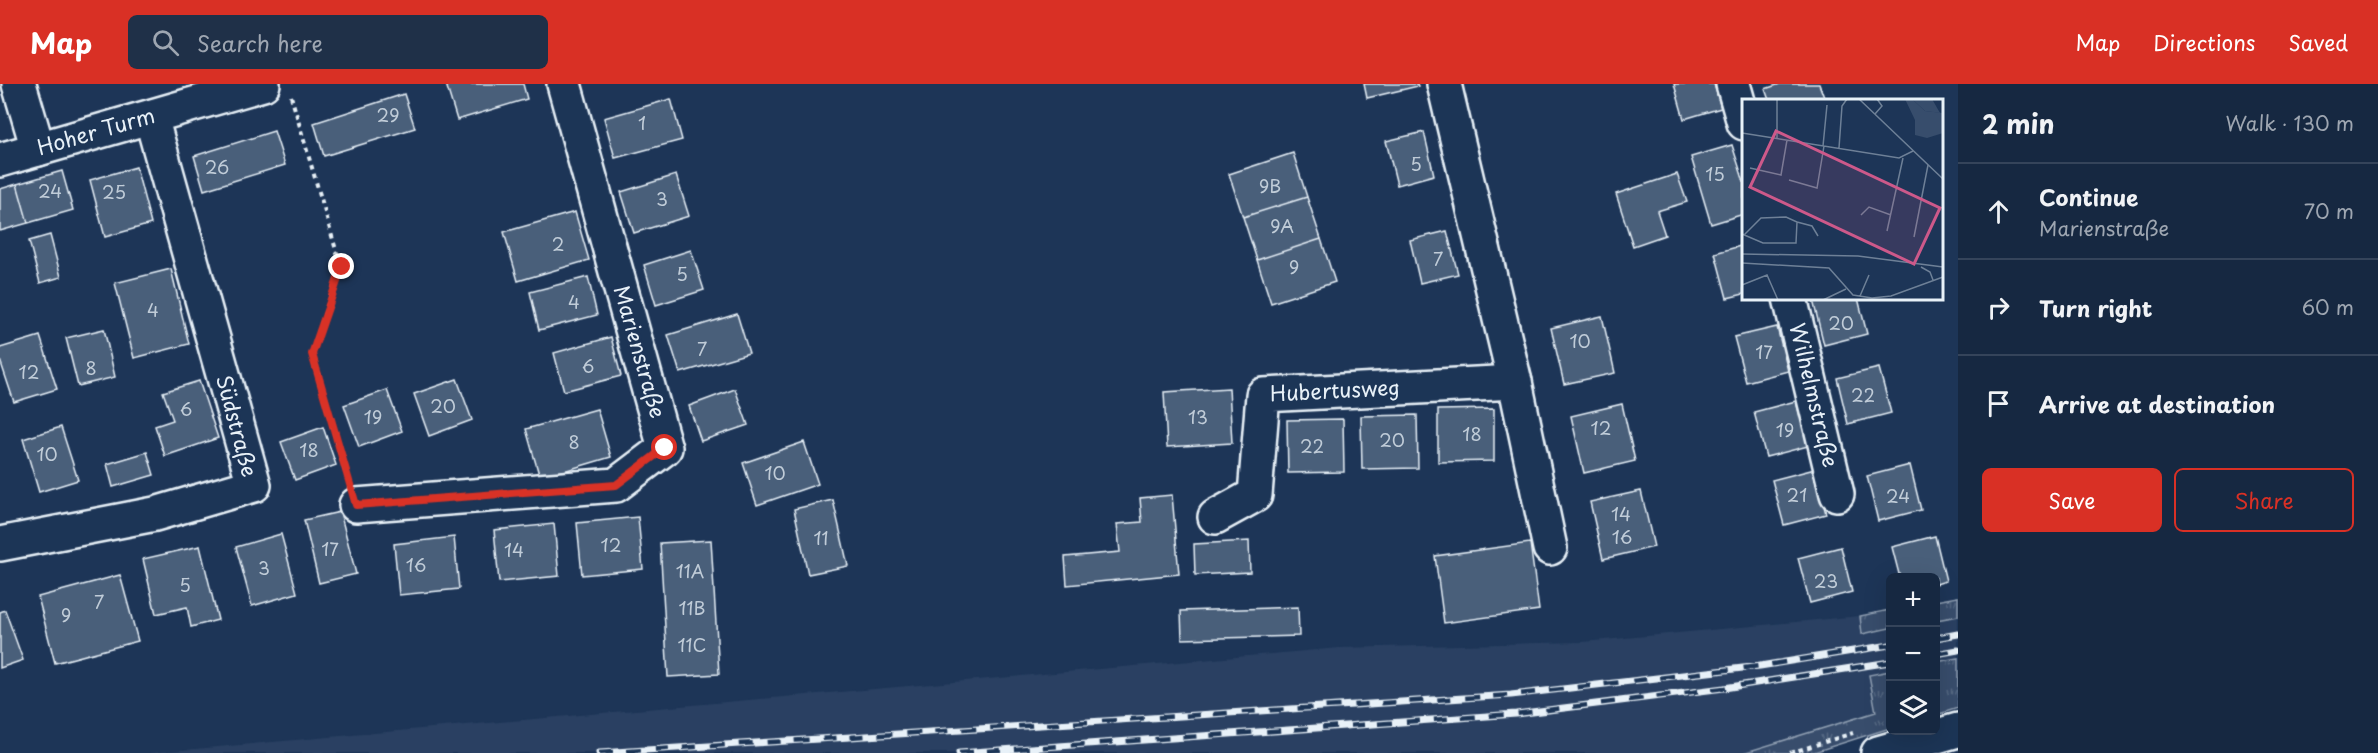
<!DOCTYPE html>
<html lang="en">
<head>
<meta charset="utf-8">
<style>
	body { margin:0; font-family:"Playpen Sans",sans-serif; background:#1f3048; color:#f1f3f6 }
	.controls { position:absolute; right:18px; bottom:18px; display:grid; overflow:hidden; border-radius:9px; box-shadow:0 6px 24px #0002 }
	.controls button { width:54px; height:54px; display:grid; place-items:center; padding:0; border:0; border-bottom:2px solid #35445a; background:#162841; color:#f1f3f6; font:30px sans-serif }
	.stop { position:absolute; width:18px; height:18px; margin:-14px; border:4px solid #d93025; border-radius:50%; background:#fff }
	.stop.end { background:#d93025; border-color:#fff; box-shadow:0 2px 6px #0008 }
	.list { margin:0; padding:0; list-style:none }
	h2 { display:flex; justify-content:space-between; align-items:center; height:78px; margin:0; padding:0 24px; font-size:26px }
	h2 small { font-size:20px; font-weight:400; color:#9ea6b1 }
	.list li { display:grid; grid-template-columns:39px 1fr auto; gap:18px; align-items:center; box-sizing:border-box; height:96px; padding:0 24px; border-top:2px solid #35445a }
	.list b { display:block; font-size:22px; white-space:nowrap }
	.list p { margin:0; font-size:20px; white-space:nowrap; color:#9ea6b1 }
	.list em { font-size:20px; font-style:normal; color:#9ea6b1 }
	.actions { display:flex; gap:12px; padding:18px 24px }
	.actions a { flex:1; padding:14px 0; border:2px solid #d93025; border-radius:9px; text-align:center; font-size:21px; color:#d93025 }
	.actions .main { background:#d93025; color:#fff }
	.icon { flex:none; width:33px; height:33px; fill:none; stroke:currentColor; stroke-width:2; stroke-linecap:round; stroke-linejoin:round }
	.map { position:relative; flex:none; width:1958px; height:669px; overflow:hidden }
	header { display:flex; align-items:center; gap:36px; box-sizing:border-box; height:84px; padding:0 30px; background:#d93025; color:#fff }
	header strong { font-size:28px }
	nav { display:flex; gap:33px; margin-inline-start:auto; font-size:21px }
	.search { width:420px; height:54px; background:#1f3048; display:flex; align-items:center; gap:15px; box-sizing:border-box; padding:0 21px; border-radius:9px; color:#9ea6b1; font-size:22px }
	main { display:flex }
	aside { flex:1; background:#162841 }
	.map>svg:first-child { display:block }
</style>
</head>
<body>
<header>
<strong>Map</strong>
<div class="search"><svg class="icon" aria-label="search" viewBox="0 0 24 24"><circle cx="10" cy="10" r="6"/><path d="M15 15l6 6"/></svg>Search here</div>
<nav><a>Map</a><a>Directions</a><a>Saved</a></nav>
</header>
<main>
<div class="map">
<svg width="1958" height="669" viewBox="0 0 1958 669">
	<defs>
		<pattern id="grass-tufts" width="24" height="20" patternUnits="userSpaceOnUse" patternTransform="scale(1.5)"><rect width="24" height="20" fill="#374d6c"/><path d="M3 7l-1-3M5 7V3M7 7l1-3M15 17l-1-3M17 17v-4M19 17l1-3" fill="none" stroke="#546782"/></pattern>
	</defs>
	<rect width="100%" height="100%" fill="#1d3557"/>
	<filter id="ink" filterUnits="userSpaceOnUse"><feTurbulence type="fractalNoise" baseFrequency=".0167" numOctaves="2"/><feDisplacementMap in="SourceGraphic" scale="12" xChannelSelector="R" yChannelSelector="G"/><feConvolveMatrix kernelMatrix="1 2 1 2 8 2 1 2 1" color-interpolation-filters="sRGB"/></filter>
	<g filter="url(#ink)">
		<path fill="#2a4162" d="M 1860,532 L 1862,550 L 1890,544 L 1890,587 L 1869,591 L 1876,628 L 1743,669 L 149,669 L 1339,564 L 1583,558 Z
			M 1958,532 L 1958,574 L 1936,578 L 1936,536 Z"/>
		<path fill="url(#grass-tufts)" stroke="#909fb2" stroke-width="1.5" d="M 1958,513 L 1958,532 L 1936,536 L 1936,517 Z
			M 1890,526 L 1890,544 L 1862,550 L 1860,532 Z
			M 1958,574 L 1958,624 L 1936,631 L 1936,578 Z
			M 1890,587 L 1890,644 L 1811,669 L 1743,669 L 1876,628 L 1869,591 Z"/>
		<path fill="#495e7a" stroke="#e8f1f8" stroke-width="1.5" d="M 446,0 L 523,0 L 527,15 L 457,36 Z
			M 1364,0 L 1417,0 L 1418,2 L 1367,14 Z
			M 1674,0 L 1714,0 L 1721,24 L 1684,35 Z
			M 1780,0 L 1819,0 L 1825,16 L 1769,16 L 1765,5 Z
			M 404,10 L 415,44 L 324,72 L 314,39 Z
			M 671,15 L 682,56 L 615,74 L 604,34 Z
			M 274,47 L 285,81 L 204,106 L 194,72 Z
			M 1424,48 L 1434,91 L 1397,101 L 1386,57 Z
			M 1732,61 L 1744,98 L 1744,130 L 1711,140 L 1691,73 Z
			M 1293,69 L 1307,113 L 1243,133 L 1229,90 Z
			M 136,83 L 151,140 L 105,153 L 90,96 Z
			M 62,87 L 73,126 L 28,139 L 17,100 Z
			M 1677,90 L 1687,118 L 1657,127 L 1665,151 L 1633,162 L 1616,110 Z
			M 676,91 L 689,132 L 634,149 L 621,108 Z
			M 17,100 L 28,139 L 0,147 L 0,105 Z
			M 1307,113 L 1321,155 L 1257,176 L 1243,133 Z
			M 575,128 L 589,176 L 518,197 L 504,148 Z
			M 1447,147 L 1458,190 L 1420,199 L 1410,156 Z
			M 50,151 L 61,193 L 40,199 L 29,157 Z
			M 1321,155 L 1335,198 L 1271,219 L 1257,176 Z
			M 1744,161 L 1744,210 L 1727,214 L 1715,169 Z
			M 691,166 L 704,206 L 656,221 L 644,181 Z
			M 171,185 L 189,260 L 134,274 L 115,199 Z
			M 588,193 L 597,231 L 539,246 L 530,208 Z
			M 1817,214 L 1858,214 L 1867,250 L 1824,261 L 1813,216 Z
			M 737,230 L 749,269 L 680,289 L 668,251 Z
			M 1602,232 L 1615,289 L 1564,300 L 1551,244 Z
			M 1777,243 L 1788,287 L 1746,298 L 1734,253 Z
			M 104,245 L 115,293 L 78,302 L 66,254 Z
			M 40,252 L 57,305 L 14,318 L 0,276 L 0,264 Z
			M 611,253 L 621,292 L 564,307 L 554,269 Z
			M 1879,284 L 1891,329 L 1848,340 L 1837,294 Z
			M 457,295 L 472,336 L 429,352 L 414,310 Z
			M 199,297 L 218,354 L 165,372 L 155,342 L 173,336 L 163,308 Z
			M 1229,304 L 1232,359 L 1167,363 L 1164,308 Z
			M 735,305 L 748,341 L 701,357 L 689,322 Z
			M 387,306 L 402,347 L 359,363 L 344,321 Z
			M 1796,317 L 1808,362 L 1766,373 L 1754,328 Z
			M 1622,320 L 1635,377 L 1584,389 L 1571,332 Z
			M 597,325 L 611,373 L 540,394 L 526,345 Z
			M 1494,325 L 1494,377 L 1438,378 L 1438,326 Z
			M 1417,331 L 1418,384 L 1362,385 L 1361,332 Z
			M 1343,335 L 1344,388 L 1288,389 L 1287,336 Z
			M 61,343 L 78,396 L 39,408 L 23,355 Z
			M 323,343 L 336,381 L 295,396 L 281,358 Z
			M 804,358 L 818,400 L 757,421 L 743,379 Z
			M 147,368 L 154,391 L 113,403 L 107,380 Z
			M 1910,381 L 1921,426 L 1878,437 L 1867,392 Z
			M 1815,385 L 1826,430 L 1784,441 L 1772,396 Z
			M 1641,407 L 1654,463 L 1603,475 L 1590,418 Z
			M 1172,411 L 1179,490 L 1067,501 L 1065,473 L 1120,468 L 1117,440 L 1142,438 L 1140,414 Z
			M 833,416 L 848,482 L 808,490 L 794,425 Z
			M 340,428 L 356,490 L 319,499 L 304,436 Z
			M 638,433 L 643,485 L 582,491 L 577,439 Z
			M 554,440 L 559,492 L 499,498 L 494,446 Z
			M 281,450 L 297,509 L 252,522 L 236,463 Z
			M 1935,452 L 1946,497 L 1936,500 L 1936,494 L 1900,494 L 1892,463 Z
			M 454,453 L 459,505 L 399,511 L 394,460 Z
			M 711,456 L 719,590 L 668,593 L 660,459 Z
			M 1249,457 L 1250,488 L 1195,491 L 1194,460 Z
			M 1530,459 L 1539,526 L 1444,539 L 1435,472 Z
			M 200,462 L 218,536 L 191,543 L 187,523 L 156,530 L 143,475 Z
			M 1841,463 L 1852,508 L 1810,519 L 1798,474 Z
			M 120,491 L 138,557 L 55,579 L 38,513 Z
			M 1298,523 L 1299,552 L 1182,555 L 1181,527 Z
			M 5,526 L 23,576 L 0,584 L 0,528 Z"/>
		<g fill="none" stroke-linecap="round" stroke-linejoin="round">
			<defs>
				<g id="street">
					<path d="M 19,0 L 38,65"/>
					<path d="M 1444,0 L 1515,298 L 1550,464"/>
					<path d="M 1733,0 L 1744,39"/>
					<path id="s1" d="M 0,76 L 263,0"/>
					<path id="s2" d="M 1790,214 L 1837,410"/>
					<path d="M 356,421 L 616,401 L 665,364 L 564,0"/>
					<path id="s3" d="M 1215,433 L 1255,411 L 1263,311 L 1515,298"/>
					<path d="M 0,460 L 155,430 L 254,401 L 151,33"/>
				</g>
				<path id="highway" d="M 1878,669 L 1958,646"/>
			</defs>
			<use href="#street" stroke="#e8f1f8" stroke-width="38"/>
			<use href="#highway" stroke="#e8f1f8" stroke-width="38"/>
			<path stroke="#e8f1f8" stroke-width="4" stroke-dasharray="4.5 4.5" stroke-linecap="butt" d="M 291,12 L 341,183 L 312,270 L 347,392
				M 1790,669 L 1853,649"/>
			<use href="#street" stroke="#1d3557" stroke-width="33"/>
			<use href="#highway" stroke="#1d3557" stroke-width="33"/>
			<defs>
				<path id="rail" d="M 1936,554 L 1958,550
					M 1936,570 L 1958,566
					M 599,669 L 1511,611 L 1760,582 L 1890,561
					M 959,669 L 1516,630 L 1724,604 L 1890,578"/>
			</defs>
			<use href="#rail" stroke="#e8f1f8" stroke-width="7"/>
			<use href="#rail" stroke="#1d3557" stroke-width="4.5" stroke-dasharray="14" stroke-linecap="butt"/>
		</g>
	</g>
	<g fill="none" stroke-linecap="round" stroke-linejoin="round" filter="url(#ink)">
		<path stroke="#d93025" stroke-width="8" d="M 342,183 L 312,270 L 356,421 L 616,401 L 665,364"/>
	</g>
	<g text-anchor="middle" stroke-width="5" stroke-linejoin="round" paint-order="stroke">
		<g font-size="18" fill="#c0ccd8">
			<text x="388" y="38">29</text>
			<text x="642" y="46">1</text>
			<text x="1416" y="87">5</text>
			<text x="217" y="90">26</text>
			<text x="1715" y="97">15</text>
			<text x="1270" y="109">9B</text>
			<text x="50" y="114">24</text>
			<text x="114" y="115">25</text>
			<text x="662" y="122">3</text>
			<text x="1282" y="149">9A</text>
			<text x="558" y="167">2</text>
			<text x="1438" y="182">7</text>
			<text x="1294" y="190">9</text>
			<text x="682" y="197">5</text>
			<text x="574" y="225">4</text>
			<text x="153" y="233">4</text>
			<text x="1841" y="246">20</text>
			<text x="1580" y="264">10</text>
			<text x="702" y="272">7</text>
			<text x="1764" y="275">17</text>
			<text x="588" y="289">6</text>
			<text x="91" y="291">8</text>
			<text x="29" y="295">12</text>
			<text x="1863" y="318">22</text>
			<text x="443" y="329">20</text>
			<text x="186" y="332">6</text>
			<text x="373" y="340">19</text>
			<text x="1198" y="340">13</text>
			<text x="1601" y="351">12</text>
			<text x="1785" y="353">19</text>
			<text x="1472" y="357">18</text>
			<text x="1392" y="363">20</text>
			<text x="574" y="365">8</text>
			<text x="1312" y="369">22</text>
			<text x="309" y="373">18</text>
			<text x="47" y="377">10</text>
			<text x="775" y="396">10</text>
			<text x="1797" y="418">21</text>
			<text x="1898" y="419">24</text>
			<text x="1621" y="437">14</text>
			<text x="1622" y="460">16</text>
			<text x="821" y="461">11</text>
			<text x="611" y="468">12</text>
			<text x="330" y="472">17</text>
			<text x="514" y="473">14</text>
			<text x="416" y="488">16</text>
			<text x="264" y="491">3</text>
			<text x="690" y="494">11A</text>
			<text x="1826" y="504">23</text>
			<text x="185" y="508">5</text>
			<text x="99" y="525">7</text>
			<text x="692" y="531">11B</text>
			<text x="66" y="538">9</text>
			<text x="692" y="568">11C</text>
		</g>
		<g font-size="21" fill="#e8f1f8" stroke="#1d3557">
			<text dy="7" stroke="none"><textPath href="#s1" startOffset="100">Hoher Turm</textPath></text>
			<text transform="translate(639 268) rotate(74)" y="7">Marienstraße</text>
			<text dy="7" stroke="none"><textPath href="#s3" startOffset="218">Hubertusweg</textPath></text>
			<text dy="7" stroke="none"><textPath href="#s2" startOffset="100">Wilhelmstraße</textPath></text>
			<text transform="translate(236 342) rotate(75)" y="7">Südstraße</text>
		</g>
	</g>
	<g transform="translate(1742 15)">
		<rect width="201" height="201" fill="#1d3557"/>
		<path d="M 170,0 L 190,0 L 198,14 L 183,12 Z" fill="#374d6c"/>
		<path d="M 163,0 L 170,0 L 183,12 L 201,14 L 201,34 L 185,39 L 173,36 L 173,21 Z" fill="#374d6c"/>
		<path fill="none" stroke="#6e8097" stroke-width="1.5" d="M 117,0 L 201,80M 133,15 L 140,7 L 135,0M 0,34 L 157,59 L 171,52M 35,39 L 35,0M 81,47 L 85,6M 97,49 L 100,7 L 105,0M 8,69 L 39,76 L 45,41M 47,81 L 75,89 L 82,47M 119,116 L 127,108 L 149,116M 55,123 L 70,127 L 76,137M 145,132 L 161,59M 0,135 L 21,144 L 54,144 L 55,123 L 44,118 L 19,119 L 2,136M 172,138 L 186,66M 0,155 L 116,157 L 201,168M 0,164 L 87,169 L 111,196 L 130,199 L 149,197 L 201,178M 179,168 L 188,173 L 191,181M 0,186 L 25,176 L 36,201M 118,197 L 127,176M 81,201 L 104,190"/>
		<path fill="#cd598a" fill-opacity="0.15" stroke="#cd598a" stroke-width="3" d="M 34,32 L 198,109 L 172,165 L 8,88 Z"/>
		<rect width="201" height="201" fill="none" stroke="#e8f1f8" stroke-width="3"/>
	</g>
</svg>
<div class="controls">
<button>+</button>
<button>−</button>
<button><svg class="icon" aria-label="layers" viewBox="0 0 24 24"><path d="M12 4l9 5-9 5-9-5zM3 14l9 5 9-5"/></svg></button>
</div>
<div class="stop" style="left:665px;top:364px"></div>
<div class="stop end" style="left:342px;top:183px"></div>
</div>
<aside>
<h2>2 min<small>Walk · 130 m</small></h2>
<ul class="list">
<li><svg class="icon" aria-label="ahead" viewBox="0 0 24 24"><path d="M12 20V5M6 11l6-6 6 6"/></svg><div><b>Continue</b><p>Marienstraße</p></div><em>70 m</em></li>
<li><svg class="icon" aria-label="right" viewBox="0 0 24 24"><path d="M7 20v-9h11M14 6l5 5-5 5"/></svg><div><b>Turn right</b></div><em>60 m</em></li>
<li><svg class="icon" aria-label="arrive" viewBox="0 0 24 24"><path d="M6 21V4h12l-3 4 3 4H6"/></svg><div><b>Arrive at destination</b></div></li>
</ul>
<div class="actions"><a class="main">Save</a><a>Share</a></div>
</aside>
</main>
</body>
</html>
